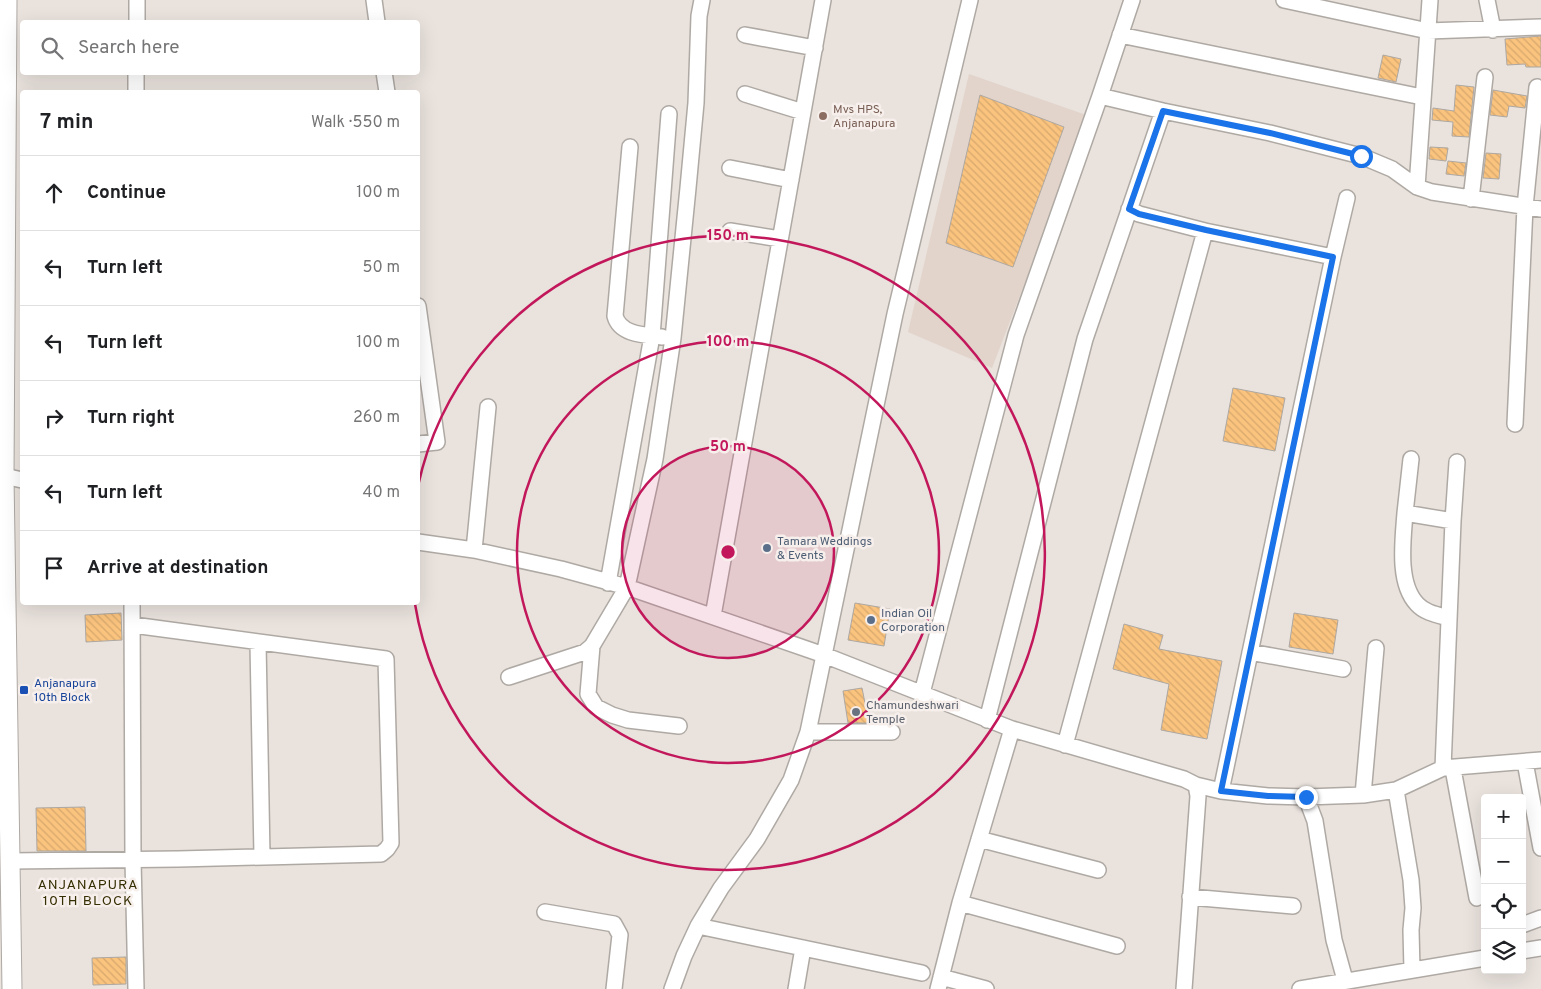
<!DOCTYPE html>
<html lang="en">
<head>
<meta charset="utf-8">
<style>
	body { margin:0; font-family:Overpass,sans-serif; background:#f2f2f2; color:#202124 }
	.controls { position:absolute; right:15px; bottom:15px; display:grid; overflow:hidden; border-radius:5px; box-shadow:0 5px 20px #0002 }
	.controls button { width:45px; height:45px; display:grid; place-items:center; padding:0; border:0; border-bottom:1px solid #e0e0e0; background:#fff; color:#202124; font:25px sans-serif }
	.stop { position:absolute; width:15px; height:15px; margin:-11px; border:4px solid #1a73e8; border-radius:50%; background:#fff }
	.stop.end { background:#1a73e8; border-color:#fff; box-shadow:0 1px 5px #0008 }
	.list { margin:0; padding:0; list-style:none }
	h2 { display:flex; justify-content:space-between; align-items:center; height:65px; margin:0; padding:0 20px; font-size:21px }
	h2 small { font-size:16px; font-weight:400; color:#757577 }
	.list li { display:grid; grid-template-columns:32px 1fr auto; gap:15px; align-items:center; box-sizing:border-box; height:75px; padding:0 20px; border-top:1px solid #e0e0e0 }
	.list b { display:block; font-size:19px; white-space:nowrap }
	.list em { font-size:16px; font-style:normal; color:#757577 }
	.icon { flex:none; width:28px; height:28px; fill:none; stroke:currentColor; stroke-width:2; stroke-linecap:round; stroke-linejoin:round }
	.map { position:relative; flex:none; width:1541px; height:989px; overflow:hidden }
	.search { position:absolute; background:#fff; box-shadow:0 5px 20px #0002; left:20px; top:20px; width:400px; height:55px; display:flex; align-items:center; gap:12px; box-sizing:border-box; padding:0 18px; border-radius:5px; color:#757577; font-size:19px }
	.panel { position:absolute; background:#fff; box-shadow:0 5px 20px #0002; left:20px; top:90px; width:400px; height:515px; border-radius:5px }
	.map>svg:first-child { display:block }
</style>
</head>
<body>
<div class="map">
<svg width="1541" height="989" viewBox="0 0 1541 989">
	<defs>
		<pattern id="building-back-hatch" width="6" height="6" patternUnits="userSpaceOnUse" patternTransform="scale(1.25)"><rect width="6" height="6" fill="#fac37e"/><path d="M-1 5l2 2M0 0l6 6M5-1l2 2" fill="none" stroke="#d7a86d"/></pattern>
	</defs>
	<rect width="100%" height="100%" fill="#e9e2dd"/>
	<path fill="#e2d4cb" d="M 969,74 L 1089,116 L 992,368 L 908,332 Z"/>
	<path fill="url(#building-back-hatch)" stroke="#ada8a3" d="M 1541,36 L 1541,67 L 1526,67 L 1525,64 L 1507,65 L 1505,39 Z
		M 1383,55 L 1401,59 L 1396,82 L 1378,78 Z
		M 1456,85 L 1474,87 L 1469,137 L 1452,136 L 1453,122 L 1432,120 L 1433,108 L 1454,111 Z
		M 1493,90 L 1527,96 L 1525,108 L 1509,106 L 1507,117 L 1490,115 Z
		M 980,95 L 1064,127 L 1013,267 L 946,243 Z
		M 1430,147 L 1448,148 L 1446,161 L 1429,159 Z
		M 1486,153 L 1501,154 L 1499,179 L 1483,178 Z
		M 1448,161 L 1466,163 L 1464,176 L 1446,174 Z
		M 1233,388 L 1285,398 L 1275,451 L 1223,441 Z
		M 855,603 L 890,609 L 884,646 L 848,640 Z
		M 121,613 L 122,640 L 86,642 L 85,615 Z
		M 1294,613 L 1338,620 L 1333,654 L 1289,647 Z
		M 1124,624 L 1163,635 L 1159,649 L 1222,661 L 1207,739 L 1161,730 L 1169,684 L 1113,669 Z
		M 862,688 L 869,723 L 848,723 L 843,691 Z
		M 85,807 L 86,851 L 37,851 L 36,808 Z
		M 126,957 L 126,984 L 93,985 L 92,958 Z"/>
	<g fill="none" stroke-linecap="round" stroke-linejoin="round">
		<defs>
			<path id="minor" d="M 374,0 L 377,22
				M 1284,0 L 1428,31 L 1541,27
				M 1487,0 L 1493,30
				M 137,22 L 137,0
				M 745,35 L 815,48
				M 1120,35 L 1422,97
				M 384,72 L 387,92
				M 136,92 L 136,72
				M 745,94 L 803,112
				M 1100,96 L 1163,111 L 1270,133 L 1361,156 L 1392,169 L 1417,187 L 1432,192 L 1541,209
				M 630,147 L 615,316 C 620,335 645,335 662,337
				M 730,168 L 791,180
				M 1417,187 L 1430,0
				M 1471,199 L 1485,77
				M 1129,209 L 1139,214 L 1205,231 L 1333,257
				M 730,231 L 780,239
				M 418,306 L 437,442 L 418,444
				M 1515,424 L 1525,207 L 1537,87
				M 1411,459 L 1405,513 L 1453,521
				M 0,475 L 22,480
				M 1405,513 C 1403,540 1397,583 1417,604 C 1425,613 1438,615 1449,618
				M 418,542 L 474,550 L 561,569 L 627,587 L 824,655 L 1012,729 L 1184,779 L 1196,785 L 1198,796 L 1184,989
				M 474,550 L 488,407
				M 608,583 L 652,336 L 669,114
				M 132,602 L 133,860 L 136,989
				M 713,616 L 823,0
				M 258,643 L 262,856
				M 592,646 L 588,694 L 596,707 L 612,715 L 628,720 L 679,726
				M 1250,652 L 1343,669
				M 509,677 L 585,652 L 592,646 L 627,587 L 655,459 L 673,338 L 688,188 L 696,103 L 699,16 L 702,0
				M 922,693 L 1016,335 L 1100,96 L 1132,0
				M 987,720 L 1085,339 L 1163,111
				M 808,732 L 892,732
				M 1065,745 L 1205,231
				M 1525,762 L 1541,848
				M 1443,768 L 1453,521 L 1457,462
				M 1453,769 L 1477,898
				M 1196,785 L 1221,791 L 1268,796 L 1306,797 L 1363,795 L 1396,790 L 1443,768 L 1541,760
				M 1396,790 L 1411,880 L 1413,908 L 1411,930 L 1412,970
				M 1221,791 L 1333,257 L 1347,198
				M 1363,795 L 1376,648
				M 1306,797 L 1315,821 L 1334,940 L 1345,980
				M 979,839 L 1098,870
				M 10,861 L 178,859 L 381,854 L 387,849 L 391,843 L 386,659 L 133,625
				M 1190,897 L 1293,906
				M 960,903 L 1117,946
				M 545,912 L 614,924 L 620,935 L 614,989
				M 1522,925 L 1541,918
				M 698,926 L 922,973
				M 1522,951 L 1541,948
				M 941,977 L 986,989
				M 672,989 L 684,956 L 698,926 L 721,888 L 757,839 L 791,780 L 808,732 L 895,314 L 970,0
				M 796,989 L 803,948
				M 938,989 L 960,903 L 1012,729
				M 1300,989 L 1485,958"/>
			<path id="major" d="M 7,0 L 4,476 L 12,989"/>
		</defs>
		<use href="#minor" stroke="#afa9a4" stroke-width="18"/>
		<use href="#major" stroke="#afa9a4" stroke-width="21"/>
		<use href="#minor" stroke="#fff" stroke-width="15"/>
		<use href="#major" stroke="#fff" stroke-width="19"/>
	</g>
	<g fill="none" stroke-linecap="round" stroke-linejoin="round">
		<path stroke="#1a73e8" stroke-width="6" d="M 1306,797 L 1268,796 L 1221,791 L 1333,257 L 1206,230 L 1139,214 L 1129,209 L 1163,111 L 1270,133 L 1361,156"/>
	</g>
	<circle cx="728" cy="552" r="106" fill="#c2185b" fill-opacity=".12"/>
	<g fill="none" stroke="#c2185b" stroke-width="2.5">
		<circle cx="728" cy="552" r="106"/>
		<circle cx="728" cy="552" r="211"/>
		<path d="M418 486A317 317 0 1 1 415 604"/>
	</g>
	<circle fill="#8d6e63" stroke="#f6efeb" stroke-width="2" cx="823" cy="116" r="5"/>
	<g fill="#5c6f8a" stroke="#f6efeb" stroke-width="2">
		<circle cx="767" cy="548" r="5"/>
		<circle cx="871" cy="620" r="5"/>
	</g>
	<rect fill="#1a4fb4" stroke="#f6efeb" stroke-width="2" x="19" y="685" width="10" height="10" rx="2.5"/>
	<circle fill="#6b7280" stroke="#f6efeb" stroke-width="2" cx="856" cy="712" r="5"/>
	<g text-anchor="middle" stroke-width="5" stroke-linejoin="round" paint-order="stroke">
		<g font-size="12" fill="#785e54" stroke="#f6efeb" text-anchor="start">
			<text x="833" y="113">Mvs HPS,<tspan x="833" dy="14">Anjanapura</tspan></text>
		</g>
		<g font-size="12" fill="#4e5e75" stroke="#f6efeb" text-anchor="start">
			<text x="777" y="545">Tamara Weddings<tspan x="777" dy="14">&amp; Events</tspan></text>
			<text x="881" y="617">Indian Oil<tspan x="881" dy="14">Corporation</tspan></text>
		</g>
		<g font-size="12" fill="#164399" stroke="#f6efeb" text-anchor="start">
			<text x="34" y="687">Anjanapura<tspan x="34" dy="14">10th Block</tspan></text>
		</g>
		<g font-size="12" fill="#5b616d" stroke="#f6efeb" text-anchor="start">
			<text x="866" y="709">Chamundeshwari<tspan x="866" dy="14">Temple</tspan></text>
		</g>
		<g font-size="14" letter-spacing="1" fill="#362f03" stroke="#f6efeb">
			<text x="88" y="889">ANJANAPURA<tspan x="88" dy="16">10TH BLOCK</tspan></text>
		</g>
	</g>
	<circle cx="728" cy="552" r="8" fill="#c2185b" stroke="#f6efeb" stroke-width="2.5"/>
	<g font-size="15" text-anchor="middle" font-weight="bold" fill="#c2185b" stroke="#f6efeb" stroke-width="5" stroke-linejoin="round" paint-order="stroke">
		<text x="728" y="240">150 m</text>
		<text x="728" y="346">100 m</text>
		<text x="728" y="451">50 m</text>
	</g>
</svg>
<div class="controls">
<button>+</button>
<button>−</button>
<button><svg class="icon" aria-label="locate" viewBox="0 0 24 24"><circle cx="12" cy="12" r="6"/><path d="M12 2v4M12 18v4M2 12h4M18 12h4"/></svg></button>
<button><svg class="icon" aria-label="layers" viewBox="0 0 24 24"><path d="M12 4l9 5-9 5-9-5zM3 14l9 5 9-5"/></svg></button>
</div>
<div class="stop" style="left:1361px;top:156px"></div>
<div class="stop end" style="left:1306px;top:797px"></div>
<div class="search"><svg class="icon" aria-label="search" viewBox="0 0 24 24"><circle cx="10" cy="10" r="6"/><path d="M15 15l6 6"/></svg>Search here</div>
<section class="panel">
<h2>7 min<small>Walk · 550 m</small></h2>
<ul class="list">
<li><svg class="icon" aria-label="ahead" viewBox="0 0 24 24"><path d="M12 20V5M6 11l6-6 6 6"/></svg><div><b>Continue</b></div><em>100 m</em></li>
<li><svg class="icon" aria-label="left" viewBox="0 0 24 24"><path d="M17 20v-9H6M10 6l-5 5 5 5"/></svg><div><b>Turn left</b></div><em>50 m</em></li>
<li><svg class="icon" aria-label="left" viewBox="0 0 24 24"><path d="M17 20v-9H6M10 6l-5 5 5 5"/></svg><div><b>Turn left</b></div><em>100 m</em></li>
<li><svg class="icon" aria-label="right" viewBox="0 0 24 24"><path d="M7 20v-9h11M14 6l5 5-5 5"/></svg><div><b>Turn right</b></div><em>260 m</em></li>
<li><svg class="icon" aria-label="left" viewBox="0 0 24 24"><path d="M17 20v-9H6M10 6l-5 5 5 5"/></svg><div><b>Turn left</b></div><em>40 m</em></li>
<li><svg class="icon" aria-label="arrive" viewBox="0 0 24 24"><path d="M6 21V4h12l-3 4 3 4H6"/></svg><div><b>Arrive at destination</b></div></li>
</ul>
</section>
</div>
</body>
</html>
